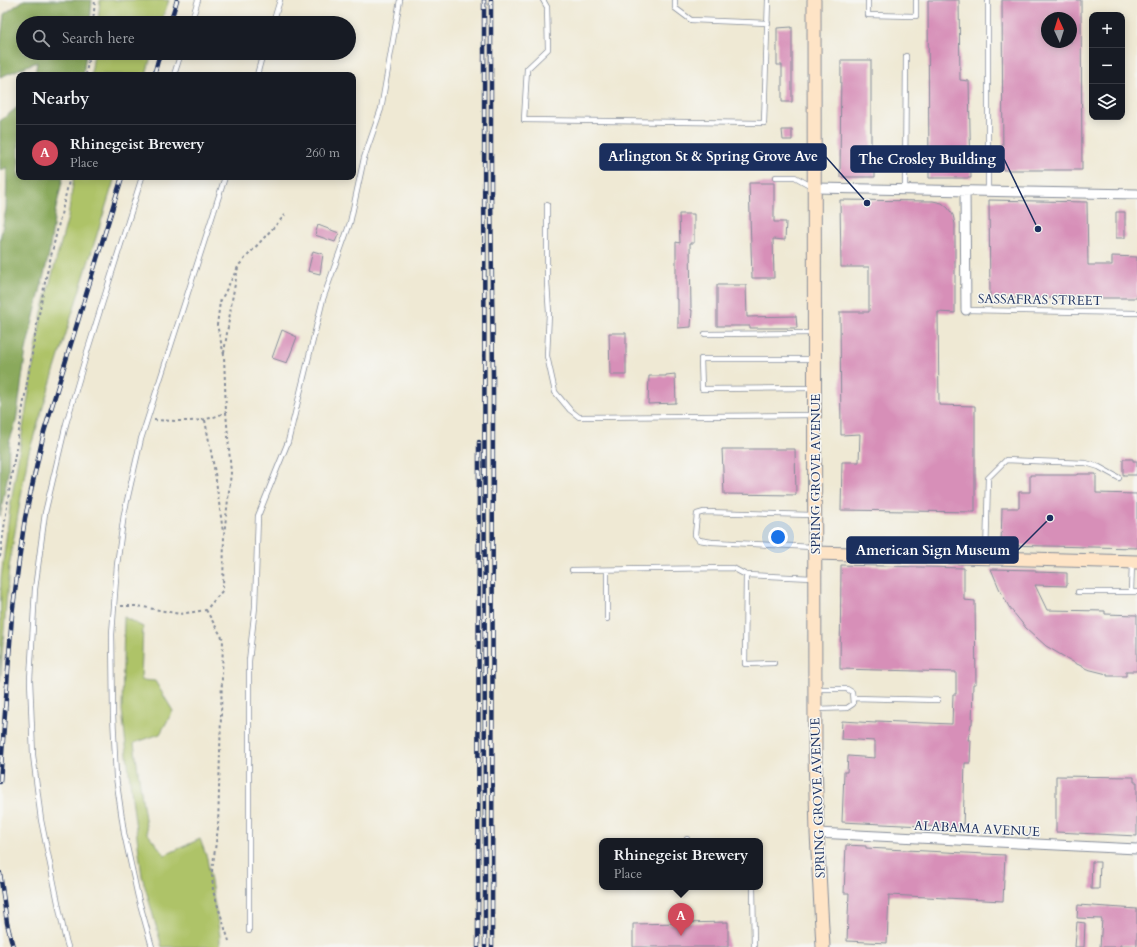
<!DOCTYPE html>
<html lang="en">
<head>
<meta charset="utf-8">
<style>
	body { margin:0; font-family:Cardo,serif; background:#20242c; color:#f1f3f6 }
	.controls { position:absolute; right:12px; top:12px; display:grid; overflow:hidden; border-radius:8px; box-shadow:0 2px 10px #0003 }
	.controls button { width:36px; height:36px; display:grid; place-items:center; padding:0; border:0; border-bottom:1px solid #363941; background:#171b24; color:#f1f3f6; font:20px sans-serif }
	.compass { position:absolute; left:1041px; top:12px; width:36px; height:36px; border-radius:50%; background:#171b24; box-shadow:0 2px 10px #0003; rotate:356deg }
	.you { position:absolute; left:778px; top:537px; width:14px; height:14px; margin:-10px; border:3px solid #fff; border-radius:50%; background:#1a73e8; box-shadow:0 0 0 6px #1a73e833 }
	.badge { display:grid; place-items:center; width:26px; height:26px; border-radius:50%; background:#d1495b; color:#fff; font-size:13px; font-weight:700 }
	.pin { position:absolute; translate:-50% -33px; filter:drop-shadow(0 1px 2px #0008) }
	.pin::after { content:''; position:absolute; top:21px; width:14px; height:12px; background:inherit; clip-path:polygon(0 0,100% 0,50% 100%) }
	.popup { position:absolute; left:599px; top:838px; width:164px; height:52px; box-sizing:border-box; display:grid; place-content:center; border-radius:8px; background:#171b24; filter:drop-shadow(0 1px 3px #0005); font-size:13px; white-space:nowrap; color:#9ea1a6 }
	.popup b { font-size:15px; color:#f1f3f6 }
	.popup::after { content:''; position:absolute; left:50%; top:100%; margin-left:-8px; border:8px solid transparent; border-top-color:#171b24 }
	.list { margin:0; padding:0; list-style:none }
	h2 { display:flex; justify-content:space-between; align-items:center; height:52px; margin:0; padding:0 16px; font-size:17px }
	h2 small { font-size:13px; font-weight:400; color:#9ea1a6 }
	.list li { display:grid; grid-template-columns:26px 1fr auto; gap:12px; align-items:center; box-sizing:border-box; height:56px; padding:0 16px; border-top:1px solid #363941 }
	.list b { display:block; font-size:15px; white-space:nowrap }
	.list p { margin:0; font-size:13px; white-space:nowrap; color:#9ea1a6 }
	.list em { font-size:13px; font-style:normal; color:#9ea1a6 }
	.icon { flex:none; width:22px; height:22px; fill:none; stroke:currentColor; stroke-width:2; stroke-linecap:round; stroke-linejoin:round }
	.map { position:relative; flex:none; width:1137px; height:947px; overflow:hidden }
	.search { position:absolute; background:#171b24; box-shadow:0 2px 10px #0003; left:16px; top:16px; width:340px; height:44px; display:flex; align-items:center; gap:10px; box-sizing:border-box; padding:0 14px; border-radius:22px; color:#9ea1a6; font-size:15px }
	.panel { position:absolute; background:#171b24; box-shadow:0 2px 10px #0003; left:16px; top:72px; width:340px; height:108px; border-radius:8px }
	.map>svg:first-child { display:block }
</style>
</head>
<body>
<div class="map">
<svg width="1137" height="947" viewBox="0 0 1137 947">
	<rect width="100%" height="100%" fill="#f6f6f2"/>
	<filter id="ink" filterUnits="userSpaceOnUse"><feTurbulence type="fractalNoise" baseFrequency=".025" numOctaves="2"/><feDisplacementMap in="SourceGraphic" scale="8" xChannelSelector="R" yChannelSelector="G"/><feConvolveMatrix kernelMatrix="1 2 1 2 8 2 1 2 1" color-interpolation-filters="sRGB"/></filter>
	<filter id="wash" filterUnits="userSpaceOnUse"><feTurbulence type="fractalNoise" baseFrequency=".012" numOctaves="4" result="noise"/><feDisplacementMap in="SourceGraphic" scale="16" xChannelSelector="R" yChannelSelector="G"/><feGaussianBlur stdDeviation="0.9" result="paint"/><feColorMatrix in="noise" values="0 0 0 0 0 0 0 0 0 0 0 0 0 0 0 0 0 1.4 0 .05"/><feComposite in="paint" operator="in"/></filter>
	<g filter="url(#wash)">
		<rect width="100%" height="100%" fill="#efe9d4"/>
		<path fill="#aec367" stroke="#647962" d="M 100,0 L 169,0 L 161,23 L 98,23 Z
			M 94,53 L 152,53 L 146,75 L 91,75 Z
			M 74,177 L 115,177 L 28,455 L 9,567 L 0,682 L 1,578 L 10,508 L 42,312 L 68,217 Z
			M 124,617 L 143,627 L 141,680 L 155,681 L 173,711 L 160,734 L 134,743 L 147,833 L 165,855 L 200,839 L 207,858 L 220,936 L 220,947 L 162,947 L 142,876 L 131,790 L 122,710 Z"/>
		<path fill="#8aa95c" stroke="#526c5d" d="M 24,0 L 92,0 L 90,23 L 23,23 L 23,53 L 86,53 L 83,75 L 35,75 L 37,62 L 0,77 L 0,48 L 4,14 Z
			M 19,106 L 19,177 L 63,177 L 55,213 L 49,254 L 26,350 L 16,422 L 9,443 L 8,474 L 0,516 L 0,240 L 6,209 L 7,167 L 0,171 L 0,121 Z"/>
		<g id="blocks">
			<path fill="#d78fb8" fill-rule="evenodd" d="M 928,0 L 959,0 L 960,80 L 969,81 L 971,178 L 929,178 Z
				M 1002,0 L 1081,0 L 1082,170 L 1003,170 ZM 1047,18 L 1071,18 L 1071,42 L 1047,42 Z
				M 792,27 L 792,102 L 782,102 L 782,65 L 777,65 L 777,28 Z
				M 841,60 L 871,60 L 871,154 L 875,154 L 875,177 L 840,177 Z
				M 782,130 L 792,130 L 792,140 L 783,140 Z
				M 749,183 L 774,183 L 774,222 L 786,222 L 785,240 L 773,239 L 774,278 L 752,278 Z
				M 840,200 L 933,201 L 942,203 L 948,208 L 953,215 L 955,224 L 955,313 L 938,312 L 939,405 L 975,406 L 975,512 L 841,510 L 842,462 L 859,462 L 860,434 L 841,435 L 840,312 L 869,312 L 869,267 L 841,267 Z
				M 989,200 L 1087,202 L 1088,265 L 1112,265 L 1112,256 L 1137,257 L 1137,298 L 990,298 Z
				M 1116,212 L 1125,212 L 1125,238 L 1116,238 Z
				M 679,214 L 694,214 L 694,243 L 690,243 L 691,310 L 692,310 L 691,327 L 678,328 L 678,299 L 676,299 L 676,242 L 680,243 Z
				M 318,225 L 339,233 L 335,242 L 315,235 Z
				M 313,251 L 323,254 L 320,274 L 308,271 Z
				M 717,285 L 746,285 L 747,317 L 796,316 L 797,328 L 750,328 L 750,326 L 717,326 Z
				M 282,330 L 297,337 L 287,363 L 272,358 Z
				M 609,333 L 626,333 L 626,375 L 610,375 Z
				M 675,374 L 676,403 L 648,404 L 649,376 L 666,376 L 666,375 Z
				M 722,449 L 795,449 L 796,495 L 724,494 Z
				M 1123,459 L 1133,459 L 1133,461 L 1137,461 L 1137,475 L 1123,475 Z
				M 1078,474 L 1096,474 L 1096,493 L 1137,494 L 1137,548 L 1001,545 L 1002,508 L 1019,508 L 1019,492 L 1030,492 L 1030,475 L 1076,475 Z
				M 841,565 L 964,568 L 964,600 L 975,601 L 976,684 L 973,684 L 972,724 L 971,724 L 968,740 L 971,740 L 970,763 L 965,763 L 963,828 L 842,822 L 844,772 L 847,772 L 848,756 L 875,758 L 875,741 L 841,739 L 842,721 L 876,723 L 876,721 L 952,724 L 953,694 L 956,694 L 956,672 L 840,669 Z
				M 991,569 L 1036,570 L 1036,572 L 1067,573 L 1067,586 L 1035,585 L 1047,610 L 1105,611 L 1105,614 L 1137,615 L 1137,671 L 1126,671 L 1126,676 L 1107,676 L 1107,674 L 1087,669 L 1073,662 L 1046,646 L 1026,628 L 1009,607 L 999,588 Z
				M 1056,776 L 1134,777 L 1134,782 L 1137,782 L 1137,836 L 1056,832 Z
				M 846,845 L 866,846 L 866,848 L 1005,855 L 1003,901 L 889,895 L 887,943 L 847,941 L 849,893 L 844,893 Z
				M 1092,862 L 1100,862 L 1099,889 L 1091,889 Z
				M 1078,905 L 1137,909 L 1137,946 L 1120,945 L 1120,947 L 1100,947 L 1102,919 L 1077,918 Z
				M 728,922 L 728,947 L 633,947 L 633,924 Z
				M 1077,922 L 1085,923 L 1084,947 L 1075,947 Z"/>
		</g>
	</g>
	<g filter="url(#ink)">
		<use href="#blocks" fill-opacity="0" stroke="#858c99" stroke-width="1"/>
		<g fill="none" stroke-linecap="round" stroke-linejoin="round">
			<defs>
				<path id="lane" d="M 543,0 L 547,7 L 548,49 L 527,69 L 524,120 L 764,123 L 768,0
					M 675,0 L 675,8 L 691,20 L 768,23
					M 868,0 L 868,15 L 916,16 L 916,0
					M 191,23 L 198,0
					M 273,23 L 280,0
					M 174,75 L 181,53
					M 257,75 L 263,53
					M 776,177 L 795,177 L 813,187
					M 905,190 L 906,56
					M 988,192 L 988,0
					M 547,205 L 547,282 L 549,313 L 547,356 L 555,392 L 570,410 L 579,417 L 813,415
					M 966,310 L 1137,313
					M 705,334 L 814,333
					M 813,388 L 702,389 L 701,359 L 814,359
					M 813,547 L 712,542 L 699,540 L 695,535 L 697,514 L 704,512 L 813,515
					M 986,557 L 988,478 L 1006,460 L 1086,463 L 1099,467 L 1119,478
					M 572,570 L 733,568 L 746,575 L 813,578
					M 607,570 L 607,619
					M 746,575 L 745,664 L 774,663
					M 1078,592 L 1137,592
					M 1131,592 L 1132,563
					M 853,698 L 938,700
					M 816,709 L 847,708 L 853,704 L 852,692 L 847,689 L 816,689
					M 687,839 L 687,841
					M 753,887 L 754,947
					M 249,931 L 249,661 L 255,607 L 258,516 L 288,442 L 323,299 L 350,223 L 364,158 L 381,109 L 400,0
					M 68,947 L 65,937 L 41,820 L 33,755 L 30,680 L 35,589 L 45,513 L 66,424 L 87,352 L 142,177
					M 152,947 L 138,897 L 124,833 L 116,777 L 113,715 L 112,634 L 117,565 L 124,514 L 141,439 L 225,177"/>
				<path id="street" d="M 815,188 L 1137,194
					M 965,191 L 966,310
					M 817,833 L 1137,849"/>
				<path id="secondary" d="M 814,0 L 815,755 L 817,833 L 823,947
					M 815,553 L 1137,562"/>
			</defs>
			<use href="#lane" stroke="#858c99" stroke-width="6"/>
			<use href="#street" stroke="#858c99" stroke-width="11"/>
			<use href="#secondary" stroke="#858c99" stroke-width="15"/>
			<path stroke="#858c99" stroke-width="2" stroke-dasharray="3 3" stroke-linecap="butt" d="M 93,23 L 95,0
				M 86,75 L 89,53
				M 224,353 L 232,300 L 238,268
				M 154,420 C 179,421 203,424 226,412
				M 205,420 L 215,473 L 223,532
				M 0,557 L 11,478 L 36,330 L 46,277 L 70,177
				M 121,606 L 138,606 L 180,614 L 206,610 L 223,590 L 224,535 L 231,473 L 226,412 L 224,355 L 217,325 L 220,302 L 239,265 L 285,215
				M 206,610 L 223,639 L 218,828 L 212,871 L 213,891 L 229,941"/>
			<use href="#lane" stroke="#fff" stroke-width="4.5"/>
			<use href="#street" stroke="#fff" stroke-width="9"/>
			<use href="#secondary" stroke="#fee4c6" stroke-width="13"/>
			<defs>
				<path id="rail" d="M 484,0 L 485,947
					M 491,0 L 491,194 L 493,377 L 492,947
					M 170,23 L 177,0
					M 154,75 L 160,53
					M 0,782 L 12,615 L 20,553 L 25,518 L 44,432 L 122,177
					M 0,873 L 7,923 L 13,947
					M 478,947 L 479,442"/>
			</defs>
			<use href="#rail" stroke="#1b2f5e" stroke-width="4.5"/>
			<use href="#rail" stroke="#f6f6f2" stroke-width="3" stroke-dasharray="9" stroke-linecap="butt"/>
		</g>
	</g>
	<g text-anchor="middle" stroke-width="3" stroke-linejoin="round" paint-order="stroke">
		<g font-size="13" fill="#1b2f5e" stroke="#f6f6f2">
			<text transform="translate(1040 299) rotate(1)" y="5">SASSAFRAS STREET</text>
			<text transform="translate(815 474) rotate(-90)" y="5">SPRING GROVE AVENUE</text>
			<text transform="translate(817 798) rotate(-92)" y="5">SPRING GROVE AVENUE</text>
			<text transform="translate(977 828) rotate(3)" y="5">ALABAMA AVENUE</text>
		</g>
	</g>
	<path fill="none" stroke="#1b2f5e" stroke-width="1.5" d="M867 203L826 157M1038 229L1004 159M1050 518L1018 550"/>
	<g fill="#1b2f5e" stroke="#f6f6f2" stroke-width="1.5">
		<circle cx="867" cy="203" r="4"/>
		<circle cx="1038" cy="229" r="4"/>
		<circle cx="1050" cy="518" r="4"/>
	</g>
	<g fill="#1b2f5e" stroke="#1b2f5e" stroke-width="1.5">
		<rect x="600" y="144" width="226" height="26" rx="4"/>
		<rect x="851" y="146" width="153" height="26" rx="4"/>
		<rect x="847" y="537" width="171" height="26" rx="4"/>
	</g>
	<g font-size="14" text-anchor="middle" font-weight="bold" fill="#fff">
		<text x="713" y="161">Arlington St &amp; Spring Grove Ave</text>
		<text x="927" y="164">The Crosley Building</text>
		<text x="933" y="555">American Sign Museum</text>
	</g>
</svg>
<div class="controls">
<button>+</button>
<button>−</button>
<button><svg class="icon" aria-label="layers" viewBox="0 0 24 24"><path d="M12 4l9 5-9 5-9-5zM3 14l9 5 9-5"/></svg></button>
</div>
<svg class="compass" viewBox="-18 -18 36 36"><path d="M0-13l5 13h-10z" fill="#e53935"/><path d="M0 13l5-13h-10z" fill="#9ea1a6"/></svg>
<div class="you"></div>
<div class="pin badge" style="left:681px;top:936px">A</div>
<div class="popup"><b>Rhinegeist Brewery</b>Place</div>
<div class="search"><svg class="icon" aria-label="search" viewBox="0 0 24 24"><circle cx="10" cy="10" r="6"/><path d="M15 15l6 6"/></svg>Search here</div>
<section class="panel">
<h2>Nearby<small></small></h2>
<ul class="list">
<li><span class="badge">A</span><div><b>Rhinegeist Brewery</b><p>Place</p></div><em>260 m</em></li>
</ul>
</section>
</div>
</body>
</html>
